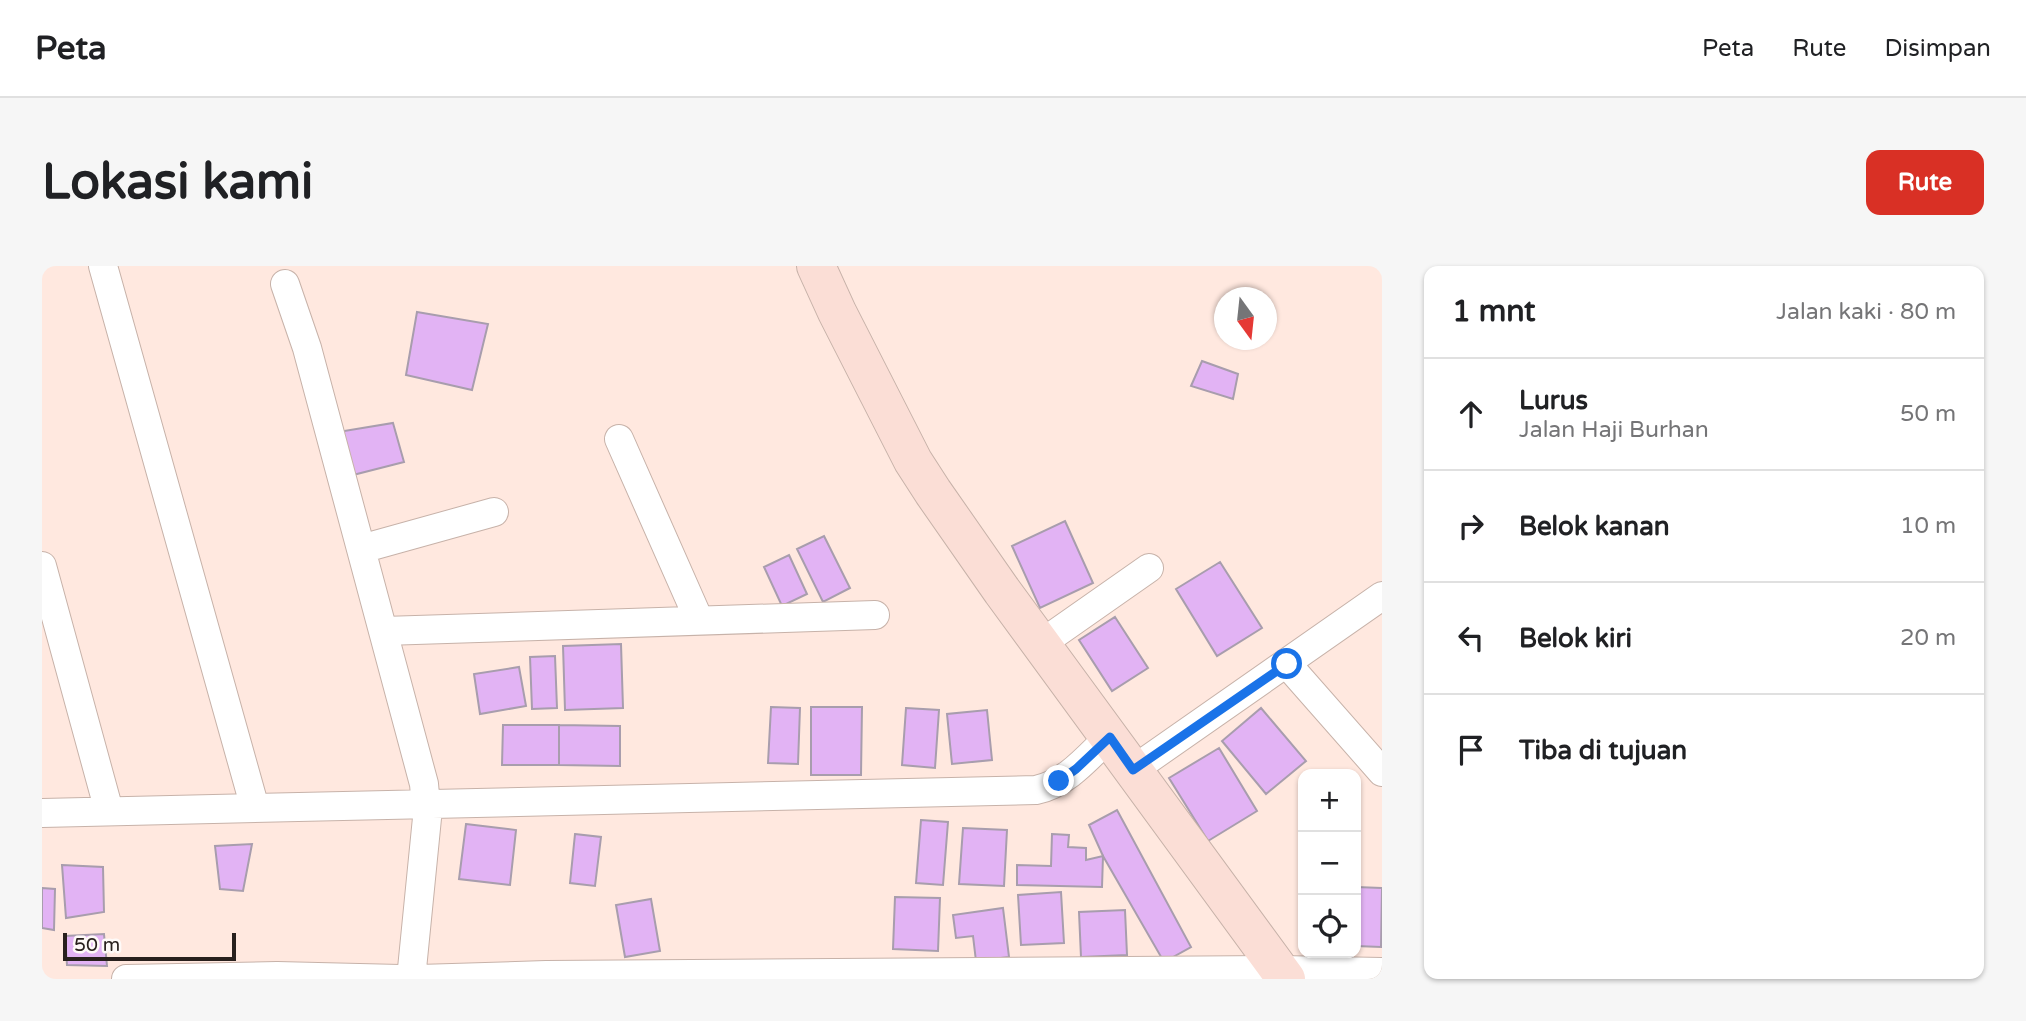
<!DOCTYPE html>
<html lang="id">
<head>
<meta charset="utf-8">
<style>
	body { margin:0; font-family:"Varela Round",sans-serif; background:#f6f6f6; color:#202124 }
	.controls { position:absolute; right:21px; bottom:21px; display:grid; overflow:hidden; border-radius:14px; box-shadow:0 2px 5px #0004 }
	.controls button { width:63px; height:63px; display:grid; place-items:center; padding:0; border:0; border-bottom:2px solid #e0e0e0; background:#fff; color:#202124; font:35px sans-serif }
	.compass { position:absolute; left:1172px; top:21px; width:63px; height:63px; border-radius:50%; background:#fff; box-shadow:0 2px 5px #0004; rotate:165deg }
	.scale { position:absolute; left:21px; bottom:18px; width:173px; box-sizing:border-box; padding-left:7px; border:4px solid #28201d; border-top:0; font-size:19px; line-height:24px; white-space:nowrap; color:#28201d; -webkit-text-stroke:5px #fefaf8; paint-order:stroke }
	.stop { position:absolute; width:21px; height:21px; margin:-16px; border:5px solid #1a73e8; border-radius:50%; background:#fff }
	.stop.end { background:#1a73e8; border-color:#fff; box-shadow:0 2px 7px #0008 }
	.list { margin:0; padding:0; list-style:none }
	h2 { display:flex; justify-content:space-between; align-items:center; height:91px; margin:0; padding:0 28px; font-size:30px }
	h2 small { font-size:23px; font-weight:400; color:#757577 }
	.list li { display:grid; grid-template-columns:46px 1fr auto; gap:21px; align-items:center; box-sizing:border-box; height:112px; padding:0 28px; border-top:2px solid #e0e0e0 }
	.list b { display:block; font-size:26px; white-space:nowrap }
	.list p { margin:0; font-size:23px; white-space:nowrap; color:#757577 }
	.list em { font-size:23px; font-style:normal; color:#757577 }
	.icon { flex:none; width:38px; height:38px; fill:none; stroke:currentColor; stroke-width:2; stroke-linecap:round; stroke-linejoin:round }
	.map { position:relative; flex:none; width:1340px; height:713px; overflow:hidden; border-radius:14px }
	header { display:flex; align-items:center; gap:42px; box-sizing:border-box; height:98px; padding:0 35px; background:#fff; border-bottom:2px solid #e0e0e0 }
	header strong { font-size:33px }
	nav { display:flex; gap:38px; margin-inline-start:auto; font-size:24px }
	.intro { display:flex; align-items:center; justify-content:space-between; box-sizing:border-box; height:168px; padding:0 42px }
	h1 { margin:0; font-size:49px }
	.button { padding:18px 32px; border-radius:14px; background:#d93025; color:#fff; font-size:24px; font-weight:700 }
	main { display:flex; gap:42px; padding:0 42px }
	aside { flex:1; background:#fff; border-radius:14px; box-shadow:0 2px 5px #0004 }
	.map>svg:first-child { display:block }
</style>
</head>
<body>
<header>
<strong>Peta</strong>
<nav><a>Peta</a><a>Rute</a><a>Disimpan</a></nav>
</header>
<div class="intro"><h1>Lokasi kami</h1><a class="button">Rute</a></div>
<main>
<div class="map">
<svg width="1340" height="713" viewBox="0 0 1340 713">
	<rect width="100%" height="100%" fill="#ffe8df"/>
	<path fill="#e2b3f4" stroke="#a89dad" stroke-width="2" d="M 375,46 L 446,58 L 430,124 L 364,109 Z
		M 1160,95 L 1196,108 L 1191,133 L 1149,120 Z
		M 351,157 L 362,196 L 311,209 L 296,166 Z
		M 1023,255 L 1051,317 L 998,342 L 970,280 Z
		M 782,270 L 808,322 L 781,336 L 755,283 Z
		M 747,289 L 765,328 L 740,340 L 722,301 Z
		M 1178,296 L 1220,362 L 1175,390 L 1134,323 Z
		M 1073,351 L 1106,402 L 1070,425 L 1037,374 Z
		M 579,378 L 581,442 L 523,444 L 521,380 Z
		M 513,390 L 515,442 L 490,443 L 488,391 Z
		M 477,401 L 484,440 L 438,448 L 432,408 Z
		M 729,441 L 758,442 L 756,498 L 726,497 Z
		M 769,441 L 820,441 L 819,509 L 769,509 Z
		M 864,442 L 897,444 L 893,502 L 860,499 Z
		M 1219,442 L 1264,495 L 1224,528 L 1180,475 Z
		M 945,444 L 950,494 L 910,498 L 905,448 Z
		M 461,459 L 517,459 L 517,499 L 460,499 Z
		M 517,459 L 578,460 L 578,500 L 517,499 Z
		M 1177,482 L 1215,545 L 1166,575 L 1127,512 Z
		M 1075,544 L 1149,681 L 1122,696 L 1061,590 L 1047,559 Z
		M 879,554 L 906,556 L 901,619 L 874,617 Z
		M 424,558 L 474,564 L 468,619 L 417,613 Z
		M 921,562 L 965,564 L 962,620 L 917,618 Z
		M 533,568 L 559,571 L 553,620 L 528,617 Z
		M 1010,568 L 1027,569 L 1026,581 L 1044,582 L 1044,594 L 1061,590 L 1060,621 L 975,619 L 975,599 L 1009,600 Z
		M 210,578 L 201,625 L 178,623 L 173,580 Z
		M 20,599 L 61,601 L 62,646 L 24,652 Z
		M 1314,621 L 1340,622 L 1339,681 L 1314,680 Z
		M 0,622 L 13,623 L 12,664 L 0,662 Z
		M 1019,626 L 1022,677 L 979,679 L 976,629 Z
		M 853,631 L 898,632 L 896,685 L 851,683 Z
		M 609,633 L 618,685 L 583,691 L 574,639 Z
		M 961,642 L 967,691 L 934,695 L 931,670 L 914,672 L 911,649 Z
		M 1083,644 L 1085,689 L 1039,691 L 1037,646 Z
		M 62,668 L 65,700 L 25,699 L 23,670 Z"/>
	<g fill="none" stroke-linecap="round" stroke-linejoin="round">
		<defs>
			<path id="street" d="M 61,0 L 213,542
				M 243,18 L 265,82 L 382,518 L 385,552 L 369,713
				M 577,173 L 657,354
				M 319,283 L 452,246
				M 0,300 L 67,545
				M 342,365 L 833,349
				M 1000,377 L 1107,302
				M 1245,398 L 1340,506
				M 1091,504 L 1340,330
				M 0,547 L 994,524 C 1024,518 1046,491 1067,471
				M 84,713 L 235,710 L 358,713
				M 377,713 L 504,709 L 1238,704 L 1340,706"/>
			<path id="secondary" d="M 774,0 L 795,46 L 871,195 L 891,226 L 960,325 L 1244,713"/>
		</defs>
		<use href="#street" stroke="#c7b2a9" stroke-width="30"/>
		<use href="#secondary" stroke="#c7b2a9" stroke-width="40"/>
		<use href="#street" stroke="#fff" stroke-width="28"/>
		<use href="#secondary" stroke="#fbded6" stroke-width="38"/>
	</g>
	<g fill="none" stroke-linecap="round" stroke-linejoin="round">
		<path stroke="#1a73e8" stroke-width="9" d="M 1017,515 L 1034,503 L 1068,471 L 1091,504 L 1245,398"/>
	</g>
</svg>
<div class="controls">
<button>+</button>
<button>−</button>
<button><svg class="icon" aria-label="locate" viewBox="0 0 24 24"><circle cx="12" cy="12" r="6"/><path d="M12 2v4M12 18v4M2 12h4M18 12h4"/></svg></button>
</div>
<svg class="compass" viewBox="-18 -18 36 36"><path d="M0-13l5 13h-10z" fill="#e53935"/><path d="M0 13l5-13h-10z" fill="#757577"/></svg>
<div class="scale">50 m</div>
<div class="stop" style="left:1245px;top:398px"></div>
<div class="stop end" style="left:1017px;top:515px"></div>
</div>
<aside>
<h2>1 mnt<small>Jalan kaki · 80 m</small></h2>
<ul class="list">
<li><svg class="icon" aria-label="ahead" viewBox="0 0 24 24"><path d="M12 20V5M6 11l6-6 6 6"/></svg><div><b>Lurus</b><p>Jalan Haji Burhan</p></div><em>50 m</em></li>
<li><svg class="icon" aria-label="right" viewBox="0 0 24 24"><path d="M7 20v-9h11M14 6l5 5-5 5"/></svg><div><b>Belok kanan</b></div><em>10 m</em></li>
<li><svg class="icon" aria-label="left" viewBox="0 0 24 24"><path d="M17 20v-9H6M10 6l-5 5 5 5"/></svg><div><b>Belok kiri</b></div><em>20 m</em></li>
<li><svg class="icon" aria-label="arrive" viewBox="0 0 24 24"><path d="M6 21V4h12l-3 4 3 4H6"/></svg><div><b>Tiba di tujuan</b></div></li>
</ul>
</aside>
</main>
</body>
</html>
